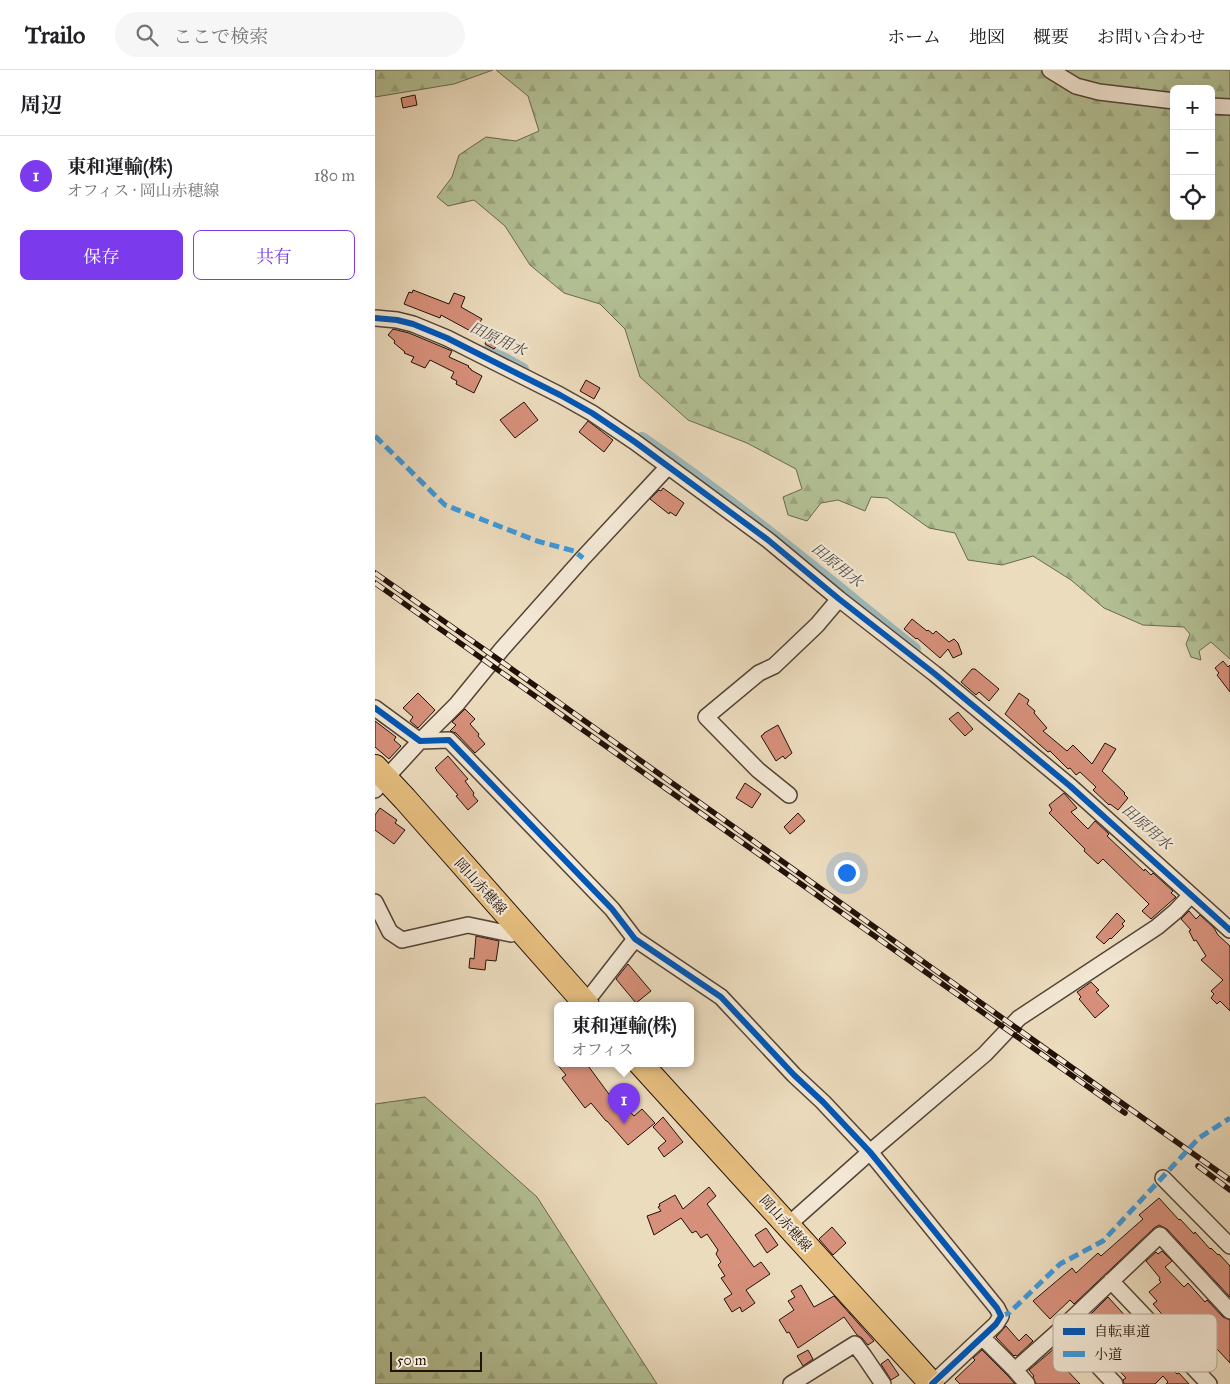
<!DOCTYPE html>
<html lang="ja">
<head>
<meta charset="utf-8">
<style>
	body { margin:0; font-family:"IM FELL Great Primer","Noto Serif JP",serif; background:#f6f6f6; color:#202124 }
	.controls { position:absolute; right:15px; top:15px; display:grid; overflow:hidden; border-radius:8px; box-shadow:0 5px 20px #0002 }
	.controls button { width:45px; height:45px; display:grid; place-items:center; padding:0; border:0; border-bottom:1px solid #e0e0e0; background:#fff; color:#202124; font:25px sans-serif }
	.scale { position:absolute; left:15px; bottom:12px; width:92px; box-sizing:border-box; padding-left:5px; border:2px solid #221109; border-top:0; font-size:14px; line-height:18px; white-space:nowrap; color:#221109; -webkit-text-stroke:4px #f3e8d5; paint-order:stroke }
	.you { position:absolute; left:471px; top:802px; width:18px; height:18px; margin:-12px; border:4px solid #fff; border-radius:50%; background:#1a73e8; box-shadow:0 0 0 8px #1a73e833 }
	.badge { display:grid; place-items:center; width:32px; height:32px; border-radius:50%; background:#7c3aed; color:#fff; font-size:16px; font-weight:700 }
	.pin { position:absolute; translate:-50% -41px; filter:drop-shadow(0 1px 2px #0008) }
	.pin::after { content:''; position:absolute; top:26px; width:18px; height:15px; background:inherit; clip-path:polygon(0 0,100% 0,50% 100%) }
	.popup { position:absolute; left:179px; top:932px; width:140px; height:65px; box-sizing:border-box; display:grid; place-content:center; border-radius:8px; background:#fff; filter:drop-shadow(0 1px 4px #0005); font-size:16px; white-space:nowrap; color:#757577 }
	.popup b { font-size:19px; color:#202124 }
	.popup::after { content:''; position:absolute; left:50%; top:100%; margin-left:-10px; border:10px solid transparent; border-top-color:#fff }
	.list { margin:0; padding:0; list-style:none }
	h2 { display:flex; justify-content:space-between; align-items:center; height:65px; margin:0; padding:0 20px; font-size:21px }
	h2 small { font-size:16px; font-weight:400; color:#757577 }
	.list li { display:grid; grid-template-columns:32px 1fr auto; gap:15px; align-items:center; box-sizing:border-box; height:80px; padding:0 20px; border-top:1px solid #e0e0e0 }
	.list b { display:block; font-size:19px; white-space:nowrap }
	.list p { margin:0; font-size:16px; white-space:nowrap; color:#757577 }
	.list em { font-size:16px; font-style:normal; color:#757577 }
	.actions { display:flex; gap:10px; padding:15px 20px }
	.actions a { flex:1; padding:11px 0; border:1px solid #7c3aed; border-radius:8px; text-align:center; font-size:18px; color:#7c3aed }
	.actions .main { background:#7c3aed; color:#fff }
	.icon { flex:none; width:28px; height:28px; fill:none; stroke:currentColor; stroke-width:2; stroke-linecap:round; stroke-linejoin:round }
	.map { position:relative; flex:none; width:855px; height:1314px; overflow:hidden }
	header { display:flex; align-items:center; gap:30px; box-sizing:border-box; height:70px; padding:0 25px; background:#fff; border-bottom:1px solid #e0e0e0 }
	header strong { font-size:24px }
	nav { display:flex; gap:28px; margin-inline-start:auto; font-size:18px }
	.search { width:350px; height:45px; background:#f6f6f6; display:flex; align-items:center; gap:12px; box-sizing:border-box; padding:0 18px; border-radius:28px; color:#757577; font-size:19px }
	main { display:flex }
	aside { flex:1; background:#fff }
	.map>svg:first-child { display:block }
</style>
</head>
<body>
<header>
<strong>Trailo</strong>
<div class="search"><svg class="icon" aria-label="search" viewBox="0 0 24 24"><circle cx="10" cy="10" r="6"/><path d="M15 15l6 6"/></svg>ここで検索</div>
<nav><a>ホーム</a><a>地図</a><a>概要</a><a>お問い合わせ</a></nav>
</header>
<main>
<aside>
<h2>周辺<small></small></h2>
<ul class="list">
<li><span class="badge">1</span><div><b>東和運輸(株)</b><p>オフィス · 岡山赤穂線</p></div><em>180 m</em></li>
</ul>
<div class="actions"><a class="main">保存</a><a>共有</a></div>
</aside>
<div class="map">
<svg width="855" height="1314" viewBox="0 0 855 1314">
	<defs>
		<pattern id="forest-firs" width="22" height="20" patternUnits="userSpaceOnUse" patternTransform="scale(1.25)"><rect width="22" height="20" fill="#b3c195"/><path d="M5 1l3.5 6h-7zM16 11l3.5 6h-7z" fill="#9aa57f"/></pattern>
	</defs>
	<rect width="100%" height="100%" fill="#ecdcbe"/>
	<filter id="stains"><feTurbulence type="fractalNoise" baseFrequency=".004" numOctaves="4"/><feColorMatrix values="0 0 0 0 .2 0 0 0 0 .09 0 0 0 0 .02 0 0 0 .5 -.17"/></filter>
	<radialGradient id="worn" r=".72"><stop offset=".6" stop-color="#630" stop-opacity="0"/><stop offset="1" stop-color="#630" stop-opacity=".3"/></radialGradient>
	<path fill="url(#forest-firs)" stroke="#6a694f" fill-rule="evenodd" d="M 0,0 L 118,0 L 79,14 L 0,27 Z
		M 121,0 L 855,0 L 855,589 L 836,572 L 824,581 L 826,590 L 816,587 L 811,574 L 815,564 L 809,557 L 768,555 L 729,538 L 696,510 L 658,486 L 627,495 L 593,490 L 580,463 L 554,458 L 512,428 L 496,427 L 490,441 L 463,430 L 446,433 L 432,451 L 413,445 L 408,427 L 427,419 L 421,399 L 372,373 L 313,350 L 265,307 L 250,259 L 225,234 L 189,223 L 155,195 L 130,156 L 99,130 L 73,136 L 62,127 L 77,107 L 84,85 L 111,67 L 141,71 L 164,61 L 153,26 ZM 799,19 L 836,19 L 836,146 L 799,146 Z
		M 50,1027 L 162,1127 L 282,1314 L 0,1314 L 0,1034 Z"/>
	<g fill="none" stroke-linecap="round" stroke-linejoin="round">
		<path stroke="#9db9bc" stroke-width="12" d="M 112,281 L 130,289 L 148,299
			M 267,368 C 362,433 450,507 540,579"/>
	</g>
	<path fill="#d7907b" stroke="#221109" d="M 40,25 L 42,35 L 28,38 L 26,28 Z
		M 38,220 L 74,234 L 79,223 L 90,227 L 86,237 L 107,249 L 105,252 L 107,253 L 106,256 L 128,267 L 119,279 L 110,274 L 112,270 L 66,245 L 65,248 L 29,234 L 34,222 L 37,223 Z
		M 18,259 L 34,263 L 77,281 L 74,287 L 94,296 L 93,297 L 96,299 L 96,300 L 107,306 L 99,323 L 81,314 L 82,311 L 76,308 L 79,302 L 55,290 L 50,298 L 36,292 L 39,287 L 29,283 L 30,282 L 19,273 L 20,271 L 13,265 Z
		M 211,310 L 225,318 L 219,329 L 205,321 Z
		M 149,332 L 163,350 L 140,368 L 125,350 Z
		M 213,351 L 238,370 L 229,382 L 204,362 Z
		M 288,418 L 309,433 L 301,446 L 295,442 L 294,444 L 275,429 L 284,420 L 286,421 Z
		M 537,549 L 552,561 L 553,560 L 558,564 L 561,561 L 574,572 L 579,569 L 583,573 L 587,584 L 578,588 L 573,579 L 565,588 L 542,568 L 541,569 L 529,559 Z
		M 848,591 L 853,597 L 855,595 L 855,622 L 842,605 L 844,603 L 840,598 Z
		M 597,599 L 600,599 L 624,619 L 614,631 L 604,622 L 601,625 L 586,612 Z
		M 43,623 L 60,640 L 43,658 L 35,651 L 38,647 L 28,638 Z
		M 644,623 L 654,630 L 652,634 L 660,641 L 659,643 L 672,658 L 668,661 L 692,681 L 698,675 L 717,694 L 730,673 L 741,679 L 727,701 L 750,723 L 749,724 L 753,728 L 743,740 L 735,734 L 734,735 L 718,720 L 721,717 L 705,702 L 701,705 L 695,698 L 693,699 L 675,681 L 673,682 L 630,644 Z
		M 90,639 L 100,649 L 95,654 L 104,664 L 103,666 L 110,674 L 100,683 L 81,663 L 75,661 L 81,655 L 77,652 Z
		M 583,642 L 598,659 L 590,666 L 574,649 Z
		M 0,651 L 21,667 L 19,670 L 26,676 L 14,689 L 0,677 Z
		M 403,655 L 417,683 L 410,689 L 408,686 L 401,691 L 386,666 L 389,664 L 389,663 Z
		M 73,686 L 93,709 L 90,711 L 99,723 L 98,725 L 103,731 L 93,740 L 81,726 L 83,725 L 61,700 L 62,700 L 60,698 Z
		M 370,713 L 386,724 L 377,738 L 361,728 Z
		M 689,723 L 702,738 L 696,742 L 713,759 L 720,751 L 734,764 L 732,766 L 769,801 L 770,799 L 776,805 L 778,803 L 798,821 L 796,823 L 801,827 L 776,849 L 767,841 L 774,834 L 728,789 L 723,794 L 709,781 L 710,779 L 674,743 L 677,740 L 674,735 Z
		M 5,738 L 22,750 L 20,753 L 30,760 L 19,774 L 0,760 L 0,745 Z
		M 423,743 L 430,751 L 415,764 L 409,757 Z
		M 814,841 L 821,849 L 825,845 L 839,858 L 843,865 L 855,876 L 855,941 L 845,931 L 842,934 L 836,928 L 839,924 L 836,921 L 848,910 L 826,890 L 831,886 L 821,870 L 819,871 L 814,861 L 816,860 L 806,849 Z
		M 742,843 L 750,851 L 747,854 L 749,856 L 736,869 L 735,868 L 729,874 L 721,867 Z
		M 101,866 L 124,871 L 121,891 L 111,890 L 110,900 L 94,898 L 95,888 L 99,889 Z
		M 253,894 L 276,921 L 261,933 L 241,909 Z
		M 716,912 L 724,920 L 721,922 L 734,936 L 720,948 L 704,929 L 706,927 L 702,922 Z
		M 181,993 L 211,993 L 239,1031 L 242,1028 L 259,1046 L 267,1039 L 280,1053 L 253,1075 L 232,1051 L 231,1051 L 216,1033 L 210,1038 L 187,1008 L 191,1005 Z
		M 288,1047 L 308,1072 L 289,1087 L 283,1078 L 291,1071 L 278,1057 Z
		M 334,1117 L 341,1126 L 332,1134 L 379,1197 L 386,1192 L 395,1204 L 371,1220 L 380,1233 L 367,1242 L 365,1237 L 357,1242 L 349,1229 L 357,1224 L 346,1208 L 350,1206 L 343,1195 L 346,1192 L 341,1184 L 343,1180 L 332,1164 L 326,1168 L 321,1161 L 317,1163 L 306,1148 L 279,1165 L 272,1146 L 286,1141 L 283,1137 L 285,1136 L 284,1134 L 300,1125 L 308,1139 Z
		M 784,1128 L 804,1150 L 805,1149 L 819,1164 L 820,1162 L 835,1179 L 836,1178 L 843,1185 L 844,1184 L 855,1196 L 855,1227 L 792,1159 L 784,1155 L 779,1158 L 699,1234 L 695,1230 L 675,1249 L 658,1231 L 697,1198 L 701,1203 L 723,1183 L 726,1186 L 768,1149 L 764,1145 Z
		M 457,1157 L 471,1173 L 458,1185 L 444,1169 Z
		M 391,1158 L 403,1175 L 392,1183 L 380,1165 Z
		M 787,1181 L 797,1191 L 790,1197 L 809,1217 L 813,1213 L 830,1232 L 832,1230 L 848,1247 L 855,1250 L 855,1293 L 842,1279 L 828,1291 L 778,1234 L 782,1231 L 774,1222 L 786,1212 L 784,1210 L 785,1208 L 771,1191 L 781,1182 L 783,1184 Z
		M 426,1215 L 439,1237 L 459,1226 L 499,1271 L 493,1275 L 487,1268 L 482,1265 L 469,1247 L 423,1278 L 414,1262 L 412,1263 L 404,1250 L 419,1240 L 413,1231 L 420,1227 L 416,1221 Z
		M 733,1227 L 755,1251 L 759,1257 L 758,1258 L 779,1281 L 802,1304 L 804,1303 L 814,1314 L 791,1314 L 793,1312 L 788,1306 L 780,1314 L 749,1314 L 748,1310 L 751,1308 L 737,1293 L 735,1295 L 701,1259 Z
		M 631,1256 L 644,1271 L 651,1264 L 658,1271 L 642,1286 L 640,1285 L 639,1286 L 621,1267 Z
		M 687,1272 L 698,1283 L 686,1294 L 705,1314 L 661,1314 L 658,1307 L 659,1306 L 654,1300 Z
		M 433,1280 L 438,1289 L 428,1296 L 422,1286 Z
		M 607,1280 L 633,1306 L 640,1314 L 585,1314 L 580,1309 L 600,1290 L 598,1288 Z
		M 513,1289 L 524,1305 L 516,1310 L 506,1294 Z"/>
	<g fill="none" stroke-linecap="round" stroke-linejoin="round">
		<defs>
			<path id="street" d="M 675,0 L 701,16 L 724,22 L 799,31
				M 836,36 L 855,37
				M 0,248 L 22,250 L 38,254 L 72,268 L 185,325 L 217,343 L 260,372 L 393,470 L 464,529 L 560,604 L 695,716 L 855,860
				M 0,638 L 45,671 L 74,670 L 237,839 L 260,869 L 346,927 L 419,1005 L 448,1032 L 495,1082 L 622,1238 L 626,1246 L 621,1254 L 557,1314
				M 0,720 L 45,671 L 82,634 L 127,579 L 208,488 L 288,402 L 293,396
				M 414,725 L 383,700 L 331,647 L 384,603 L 399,596 L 442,555 L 464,529
				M 0,832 L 15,862 L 27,870 L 93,855 L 136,864 L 146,861
				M 209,931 L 218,923 L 260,869
				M 788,1108 L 855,1176
				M 413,1155 L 495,1082 L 610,984 L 644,948 L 782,857 L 801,841 L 816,825
				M 736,1211 L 834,1314
				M 687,1258 L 740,1314
				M 607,1267 L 640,1300
				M 416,1314 L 480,1274 L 489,1286 L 508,1314
				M 652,1314 L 640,1300 L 687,1258 L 785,1165 L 855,1241"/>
			<path id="primary" d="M 0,697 L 30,729 L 212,935
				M 265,993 L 557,1314"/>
		</defs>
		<use href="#street" stroke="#544436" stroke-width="18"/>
		<use href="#primary" stroke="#221109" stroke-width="26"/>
		<use href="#street" stroke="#f3e8d5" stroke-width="15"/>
		<use href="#primary" stroke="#e6be7f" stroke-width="24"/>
		<defs>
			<path id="rail" d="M 0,503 L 120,587 L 855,1110
				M 0,513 L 750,1043
				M 823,1096 L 855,1120"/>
		</defs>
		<use href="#rail" stroke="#221109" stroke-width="5.5"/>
		<use href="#rail" stroke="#f3e8d5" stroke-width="4" stroke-dasharray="11" stroke-linecap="butt"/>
		<path stroke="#3c9add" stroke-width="5" stroke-dasharray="10 5" stroke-linecap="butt" d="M 0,366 L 70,435 L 162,471 L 199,481 L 208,488
			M 626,1246 L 634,1243 L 685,1194 L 728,1171 L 824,1068 L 855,1048"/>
		<defs>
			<path id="cycleway" d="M 0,248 L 22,250 L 38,254 L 72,268 L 185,325 L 217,343 L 260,372 L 393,470 L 464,529 L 560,604 L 695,716 L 855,860
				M 0,638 L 45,671 L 74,670 L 237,839 L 260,869 L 346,927 L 419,1005 L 448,1032 L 495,1082 L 622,1238 L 626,1246 L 621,1254 L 557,1314"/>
		</defs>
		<use href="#cycleway" stroke="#f3e8d5" stroke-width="9"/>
		<use href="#cycleway" stroke="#0057b8" stroke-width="6"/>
	</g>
	<g text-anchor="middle" stroke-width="4.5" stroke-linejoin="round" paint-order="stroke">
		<g font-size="14" fill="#221109" stroke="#f3e8d5">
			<text transform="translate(106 816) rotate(48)" y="5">岡山赤穂線</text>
			<text transform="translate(411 1153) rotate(48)" y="5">岡山赤穂線</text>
		</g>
		<g font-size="15" font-style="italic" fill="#4d4c48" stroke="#f3e8d5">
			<text transform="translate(123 269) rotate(25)" y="5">田原用水</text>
			<text transform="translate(462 495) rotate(39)" y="5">田原用水</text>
			<text transform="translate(772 757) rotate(41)" y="5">田原用水</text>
		</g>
	</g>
	<rect x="678" y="1244" width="164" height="58" rx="8" fill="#f3e8d5" stroke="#b4a898" stroke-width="1"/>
	<rect x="688" y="1258" width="22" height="7" fill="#0057b8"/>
	<rect x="688" y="1281" width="22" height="6" fill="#3c9add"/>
	<g font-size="14" fill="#221109">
		<text x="719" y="1266">自転車道</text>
		<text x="719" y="1289">小道</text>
	</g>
	<rect width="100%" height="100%" filter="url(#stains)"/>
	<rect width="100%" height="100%" fill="url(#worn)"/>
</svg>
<div class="controls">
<button>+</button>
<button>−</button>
<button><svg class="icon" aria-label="locate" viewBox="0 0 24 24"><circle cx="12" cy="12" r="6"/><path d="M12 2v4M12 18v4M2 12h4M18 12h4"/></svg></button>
</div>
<div class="scale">50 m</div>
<div class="you"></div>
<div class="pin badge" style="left:249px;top:1054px">1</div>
<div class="popup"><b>東和運輸(株)</b>オフィス</div>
</div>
</main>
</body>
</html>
